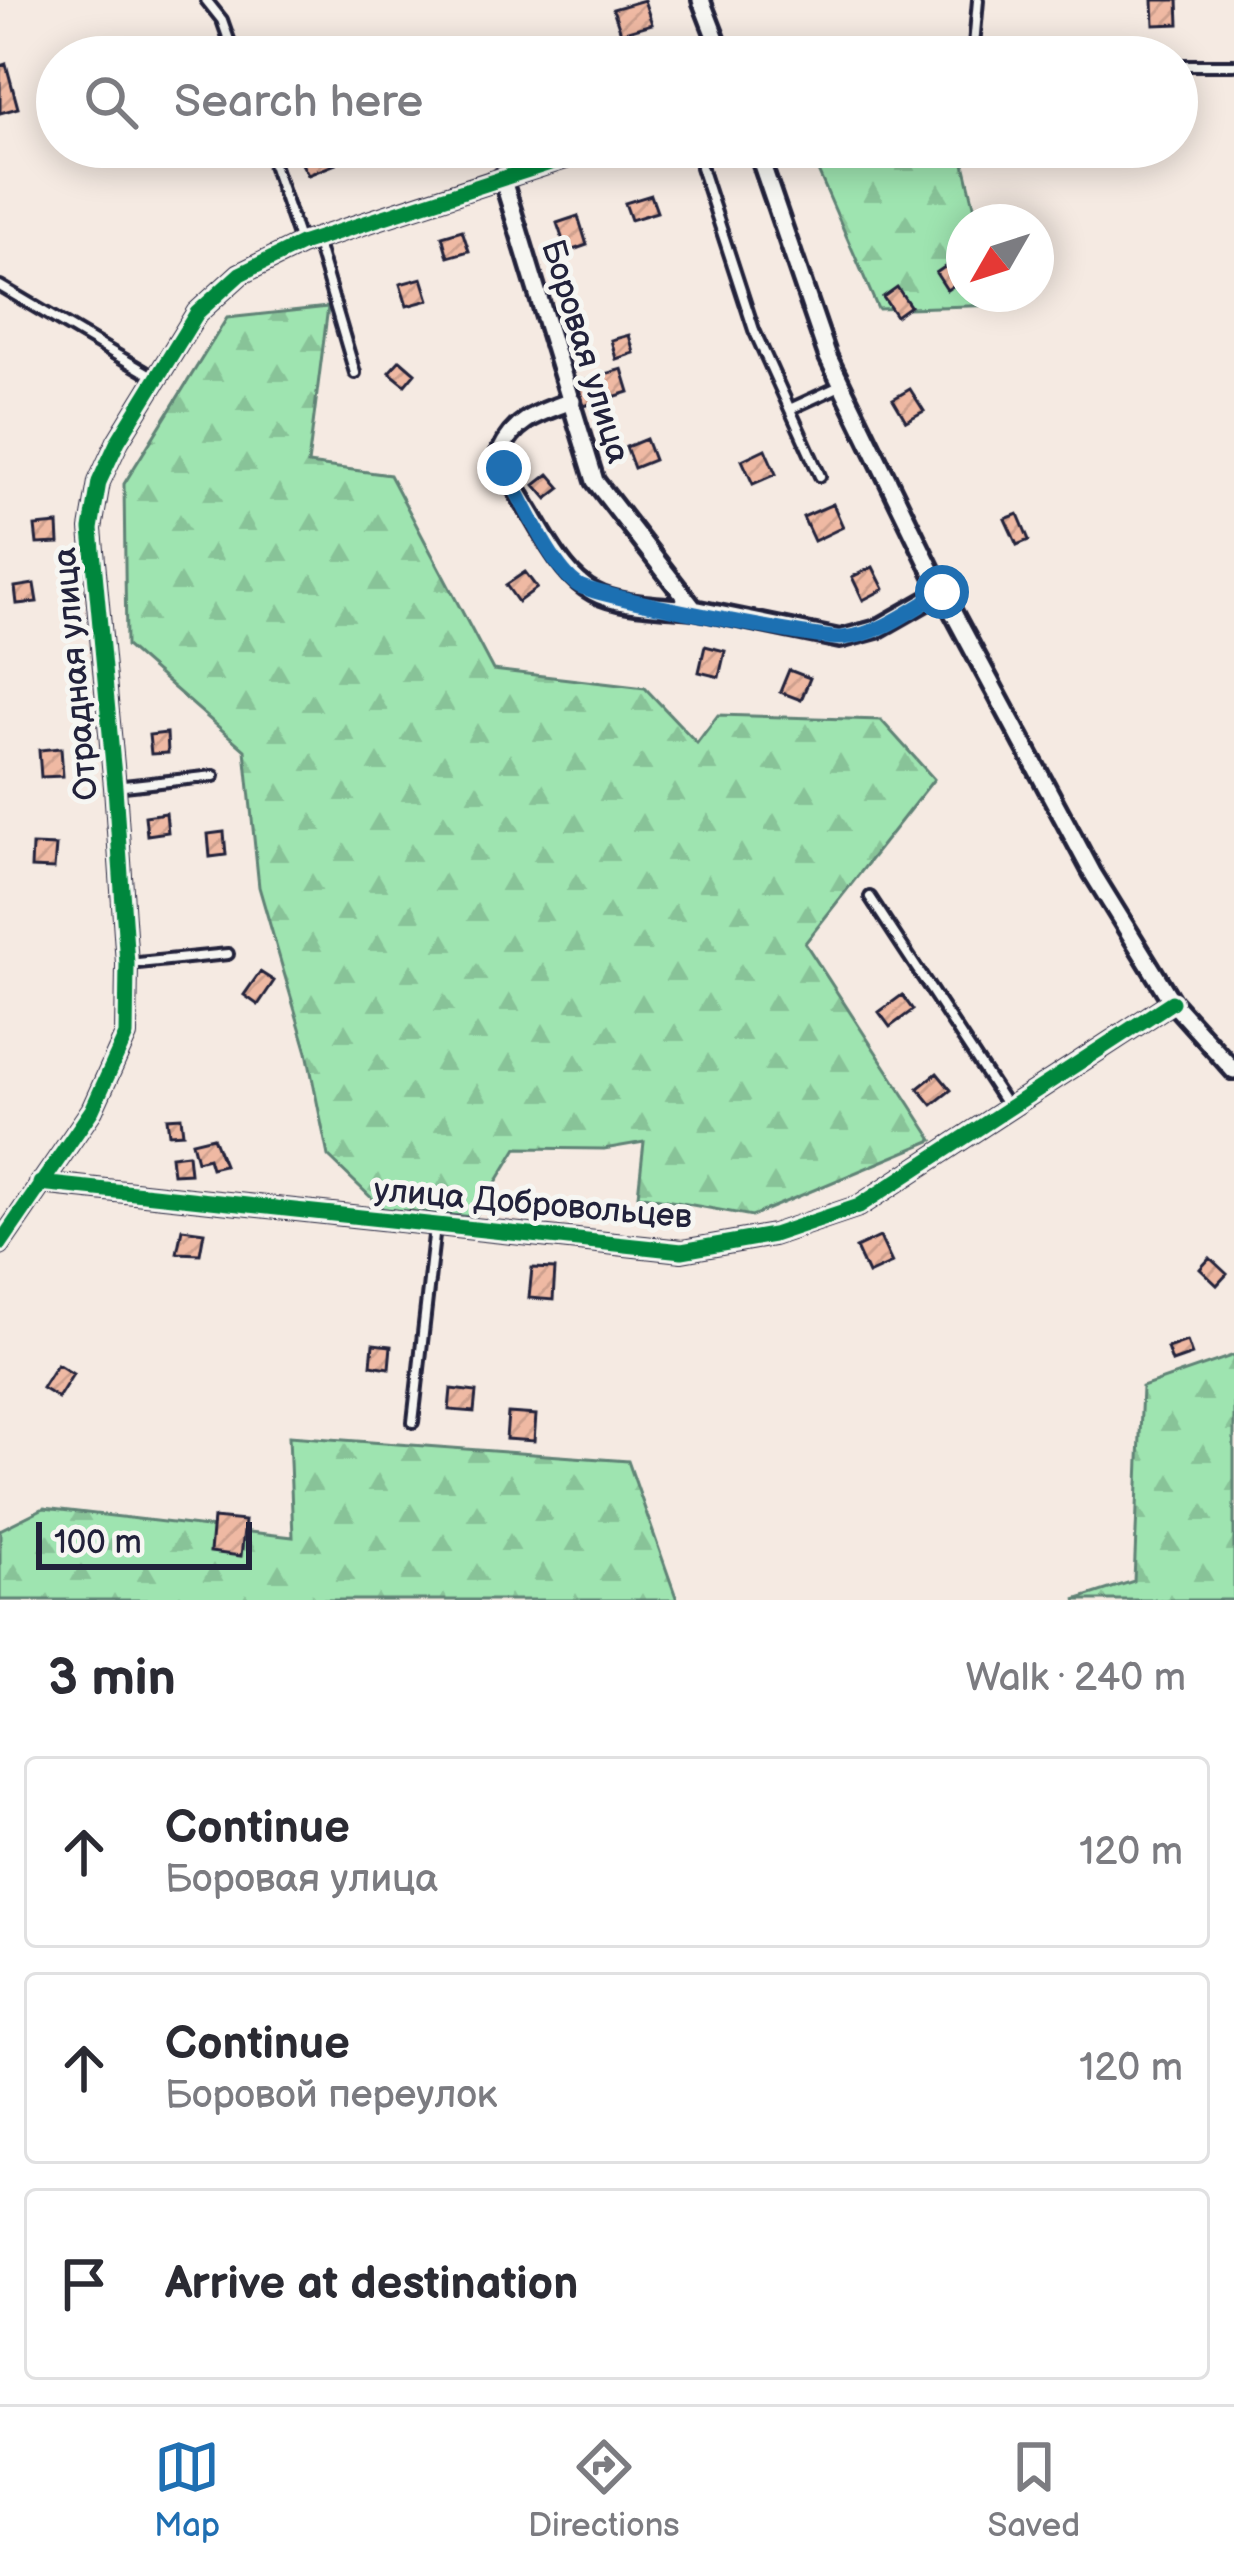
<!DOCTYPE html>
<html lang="en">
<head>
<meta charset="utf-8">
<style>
	body { margin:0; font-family:"Balsamiq Sans",sans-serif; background:#f7f7f7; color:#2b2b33 }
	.compass { position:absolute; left:946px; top:204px; width:108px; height:108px; border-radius:50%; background:#fff; box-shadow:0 6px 30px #0003; rotate:231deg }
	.scale { position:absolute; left:36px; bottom:30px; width:216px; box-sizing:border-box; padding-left:12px; border:6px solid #22223b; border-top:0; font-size:33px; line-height:42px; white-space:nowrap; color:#22223b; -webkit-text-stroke:9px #f6f6f2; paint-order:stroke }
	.stop { position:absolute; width:36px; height:36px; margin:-27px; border:9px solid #1f6fb2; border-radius:50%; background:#fff }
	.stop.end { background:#1f6fb2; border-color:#fff; box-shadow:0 3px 12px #0008 }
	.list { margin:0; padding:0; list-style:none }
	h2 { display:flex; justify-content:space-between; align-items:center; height:156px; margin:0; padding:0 48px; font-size:51px }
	h2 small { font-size:39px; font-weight:400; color:#7c7c81 }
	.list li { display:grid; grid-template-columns:78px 1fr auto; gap:36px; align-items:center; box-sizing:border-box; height:192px; margin:0 24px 24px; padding:0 24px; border:3px solid #e1e1e2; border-radius:12px }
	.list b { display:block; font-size:45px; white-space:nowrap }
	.list p { margin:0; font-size:39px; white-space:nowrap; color:#7c7c81 }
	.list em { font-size:39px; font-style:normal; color:#7c7c81 }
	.icon { flex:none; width:66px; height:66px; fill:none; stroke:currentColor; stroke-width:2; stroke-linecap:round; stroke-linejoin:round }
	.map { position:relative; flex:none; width:1234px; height:1600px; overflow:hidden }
	.search { position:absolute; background:#fff; box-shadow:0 6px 30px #0003; left:36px; right:36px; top:36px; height:132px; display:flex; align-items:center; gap:30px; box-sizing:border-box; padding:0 42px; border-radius:66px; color:#7c7c81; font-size:45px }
	.sheet { height:804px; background:#fff }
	nav { display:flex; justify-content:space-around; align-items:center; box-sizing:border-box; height:168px; border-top:3px solid #e1e1e2; background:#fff; font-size:33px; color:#7c7c81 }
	nav a { display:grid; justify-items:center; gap:6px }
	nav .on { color:#1f6fb2 }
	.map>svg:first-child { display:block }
</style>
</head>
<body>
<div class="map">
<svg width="1234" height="1600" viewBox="0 0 1234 1600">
	<defs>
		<pattern id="forest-firs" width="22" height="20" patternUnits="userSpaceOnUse" patternTransform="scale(3)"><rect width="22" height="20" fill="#9ee4b0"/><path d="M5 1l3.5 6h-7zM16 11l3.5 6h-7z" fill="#88c398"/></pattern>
		<pattern id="building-hatch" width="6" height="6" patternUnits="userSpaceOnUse" patternTransform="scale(3)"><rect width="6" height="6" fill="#efb9a3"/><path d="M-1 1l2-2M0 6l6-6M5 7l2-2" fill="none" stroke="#cd9f8d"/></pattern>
	</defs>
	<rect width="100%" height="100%" fill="#f5eae2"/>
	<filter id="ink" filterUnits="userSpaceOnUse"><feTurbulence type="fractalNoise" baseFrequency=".00833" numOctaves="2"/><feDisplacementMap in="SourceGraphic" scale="24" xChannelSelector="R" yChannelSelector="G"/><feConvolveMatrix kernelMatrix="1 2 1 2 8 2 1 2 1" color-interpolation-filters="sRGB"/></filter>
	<g filter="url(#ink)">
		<path fill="url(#forest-firs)" stroke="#608376" stroke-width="3" d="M 819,147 L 960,147 L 978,222 L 964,222 L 964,294 L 995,294 L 998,305 L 878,309 L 812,157 Z
			M 328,307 L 308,464 L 390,475 L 493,670 L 645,688 L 697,743 L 718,715 L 881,720 L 934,779 L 805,943 L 933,1140 L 752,1216 L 638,1195 L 644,1142 L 604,1149 L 517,1148 L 475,1217 L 383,1209 L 328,1156 L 307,1052 L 259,887 L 245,750 L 126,646 L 124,484 L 227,318 Z
			M 1234,1355 L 1234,1600 L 1075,1600 L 1134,1581 L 1142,1387 Z
			M 289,1436 L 628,1461 L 677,1600 L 0,1600 L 0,1530 L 44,1508 L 293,1537 Z"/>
		<path fill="url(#building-hatch)" stroke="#22223b" stroke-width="3" d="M 644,0 L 652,24 L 621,33 L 613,9 Z
			M 1153,0 L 1178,0 L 1179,24 L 1154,25 Z
			M 6,64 L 18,108 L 0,113 L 0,66 Z
			M 293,147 L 330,147 L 336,164 L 308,175 Z
			M 651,195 L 657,212 L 631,220 L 625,203 Z
			M 578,216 L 587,245 L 567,252 L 557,223 Z
			M 462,230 L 469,251 L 448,257 L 442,236 Z
			M 949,264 L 960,281 L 947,290 L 936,273 Z
			M 422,278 L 429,300 L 407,306 L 400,284 Z
			M 897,287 L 910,306 L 896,316 L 883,297 Z
			M 629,335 L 634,353 L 616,359 L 611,340 Z
			M 400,360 L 415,373 L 405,385 L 389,372 Z
			M 622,369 L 629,392 L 584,406 L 577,382 Z
			M 910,389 L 924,411 L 906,421 L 893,399 Z
			M 646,439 L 654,460 L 634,468 L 626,447 Z
			M 765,449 L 776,474 L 753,484 L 742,460 Z
			M 549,474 L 561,488 L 547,499 L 535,485 Z
			M 833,504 L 843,527 L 814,541 L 803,517 Z
			M 1018,514 L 1029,540 L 1017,545 L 1005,519 Z
			M 58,524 L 59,543 L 37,544 L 35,526 Z
			M 873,567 L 884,589 L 863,600 L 852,577 Z
			M 525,572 L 537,588 L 518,602 L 506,585 Z
			M 34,584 L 37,602 L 17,604 L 15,587 Z
			M 705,646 L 725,651 L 719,677 L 699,672 Z
			M 789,670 L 810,678 L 801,700 L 780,692 Z
			M 167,733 L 168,753 L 151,754 L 149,735 Z
			M 61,748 L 63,776 L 41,777 L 39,750 Z
			M 166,813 L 168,832 L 147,835 L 145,816 Z
			M 224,832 L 226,855 L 210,857 L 208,834 Z
			M 32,845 L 56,846 L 54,869 L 31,868 Z
			M 260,972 L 274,981 L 258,1005 L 244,995 Z
			M 902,995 L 913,1010 L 890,1027 L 879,1012 Z
			M 937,1073 L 951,1090 L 932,1105 L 918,1088 Z
			M 181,1117 L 183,1133 L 169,1134 L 167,1118 Z
			M 213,1137 L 224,1165 L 211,1168 L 208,1158 L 197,1161 L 192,1142 Z
			M 188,1154 L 190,1173 L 173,1174 L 171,1156 Z
			M 182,1229 L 204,1232 L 200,1254 L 177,1253 Z
			M 880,1237 L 892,1263 L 868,1274 L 856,1248 Z
			M 1210,1258 L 1227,1274 L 1217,1285 L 1200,1269 Z
			M 532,1268 L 555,1269 L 553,1300 L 529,1298 Z
			M 1187,1341 L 1192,1355 L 1172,1362 L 1167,1348 Z
			M 373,1344 L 391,1346 L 389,1368 L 371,1365 Z
			M 57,1364 L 73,1374 L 58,1398 L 42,1388 Z
			M 451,1389 L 476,1392 L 474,1412 L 449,1410 Z
			M 508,1413 L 536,1415 L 534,1441 L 506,1439 Z
			M 213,1518 L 245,1521 L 241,1556 L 210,1552 Z"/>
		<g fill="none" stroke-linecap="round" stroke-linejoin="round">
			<defs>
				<path id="service" d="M 206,0 L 222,20 L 235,57
					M 973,57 L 978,0
					M 1177,65 L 1234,65
					M 267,147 L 300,242
					M 701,167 L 754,330 L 820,476
					M 316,240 L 355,373
					M 0,286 L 154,377
					M 790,409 L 840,386
					M 115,787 L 214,776
					M 870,897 L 1009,1109
					M 128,964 L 228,954
					M 413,1422 L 435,1227"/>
				<path id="minor" d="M 701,0 L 723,57
					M 756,147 L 828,357 L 942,592 L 1093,874 L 1172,1002 L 1234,1071
					M 502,177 L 595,481 L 694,609 L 840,639 L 877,629 L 942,592
					M 572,401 C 539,413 515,419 500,452 C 506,476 521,497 534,519 C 583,605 598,602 694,609
					M 40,1183 L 682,1251 L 773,1235 L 859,1206 L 1172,1002
					M 0,1244 L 92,1110 L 126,1035 L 127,964 L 115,787 L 91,529 L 99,482 L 118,441 L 197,313 L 240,274 L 301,244 L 599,147"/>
			</defs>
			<use href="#service" stroke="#22223b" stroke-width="16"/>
			<use href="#minor" stroke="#22223b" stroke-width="24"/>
			<use href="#service" stroke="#f6f6f2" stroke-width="8"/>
			<use href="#minor" stroke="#f6f6f2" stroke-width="15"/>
			<defs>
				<path id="cycleway" d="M 40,1183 L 682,1251 L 773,1235 L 859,1206 L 1172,1002
					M 0,1244 L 92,1110 L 126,1035 L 127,964 L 115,787 L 91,529 L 99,482 L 118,441 L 197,313 L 240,274 L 301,244 L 599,147"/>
			</defs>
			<use href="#cycleway" stroke="#f6f6f2" stroke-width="22"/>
			<use href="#cycleway" stroke="#00873e" stroke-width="15"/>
		</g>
	</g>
	<g fill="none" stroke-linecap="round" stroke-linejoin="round" filter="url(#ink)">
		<path stroke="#1f6fb2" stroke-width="15" d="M 504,468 C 522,499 551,567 578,585 C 594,596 820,640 842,638 C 878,636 912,610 942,592"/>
	</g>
	<g text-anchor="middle" stroke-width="10" stroke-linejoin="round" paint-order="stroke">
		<g font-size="33" fill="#22223b" stroke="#f6f6f2">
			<text transform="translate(587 351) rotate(73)" y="12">Боровая улица</text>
			<text transform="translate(74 674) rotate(-95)" y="12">Отрадная улица</text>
			<text transform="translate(533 1202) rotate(5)" y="12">улица Добровольцев</text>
		</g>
	</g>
</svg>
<svg class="compass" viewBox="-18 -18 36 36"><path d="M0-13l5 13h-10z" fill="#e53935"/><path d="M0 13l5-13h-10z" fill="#7c7c81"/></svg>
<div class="scale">100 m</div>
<div class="stop" style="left:942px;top:592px"></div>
<div class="stop end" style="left:504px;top:468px"></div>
<div class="search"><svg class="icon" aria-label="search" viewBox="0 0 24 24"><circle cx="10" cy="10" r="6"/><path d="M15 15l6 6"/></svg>Search here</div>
</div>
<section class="sheet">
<h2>3 min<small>Walk · 240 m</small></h2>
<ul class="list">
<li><svg class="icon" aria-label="ahead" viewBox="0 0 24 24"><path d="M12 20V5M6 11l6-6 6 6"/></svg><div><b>Continue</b><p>Боровая улица</p></div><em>120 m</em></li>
<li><svg class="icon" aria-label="ahead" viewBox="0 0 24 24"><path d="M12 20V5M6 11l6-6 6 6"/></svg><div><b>Continue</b><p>Боровой переулок</p></div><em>120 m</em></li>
<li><svg class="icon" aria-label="arrive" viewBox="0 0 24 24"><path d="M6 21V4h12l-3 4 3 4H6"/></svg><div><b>Arrive at destination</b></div></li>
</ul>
</section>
<nav>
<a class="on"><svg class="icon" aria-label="map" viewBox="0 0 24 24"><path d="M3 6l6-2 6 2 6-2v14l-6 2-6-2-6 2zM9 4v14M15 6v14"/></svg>Map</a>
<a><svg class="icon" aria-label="directions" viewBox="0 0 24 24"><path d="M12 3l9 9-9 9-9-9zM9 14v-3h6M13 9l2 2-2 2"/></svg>Directions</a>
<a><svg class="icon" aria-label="saved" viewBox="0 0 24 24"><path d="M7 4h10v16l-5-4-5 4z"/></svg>Saved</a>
</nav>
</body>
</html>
